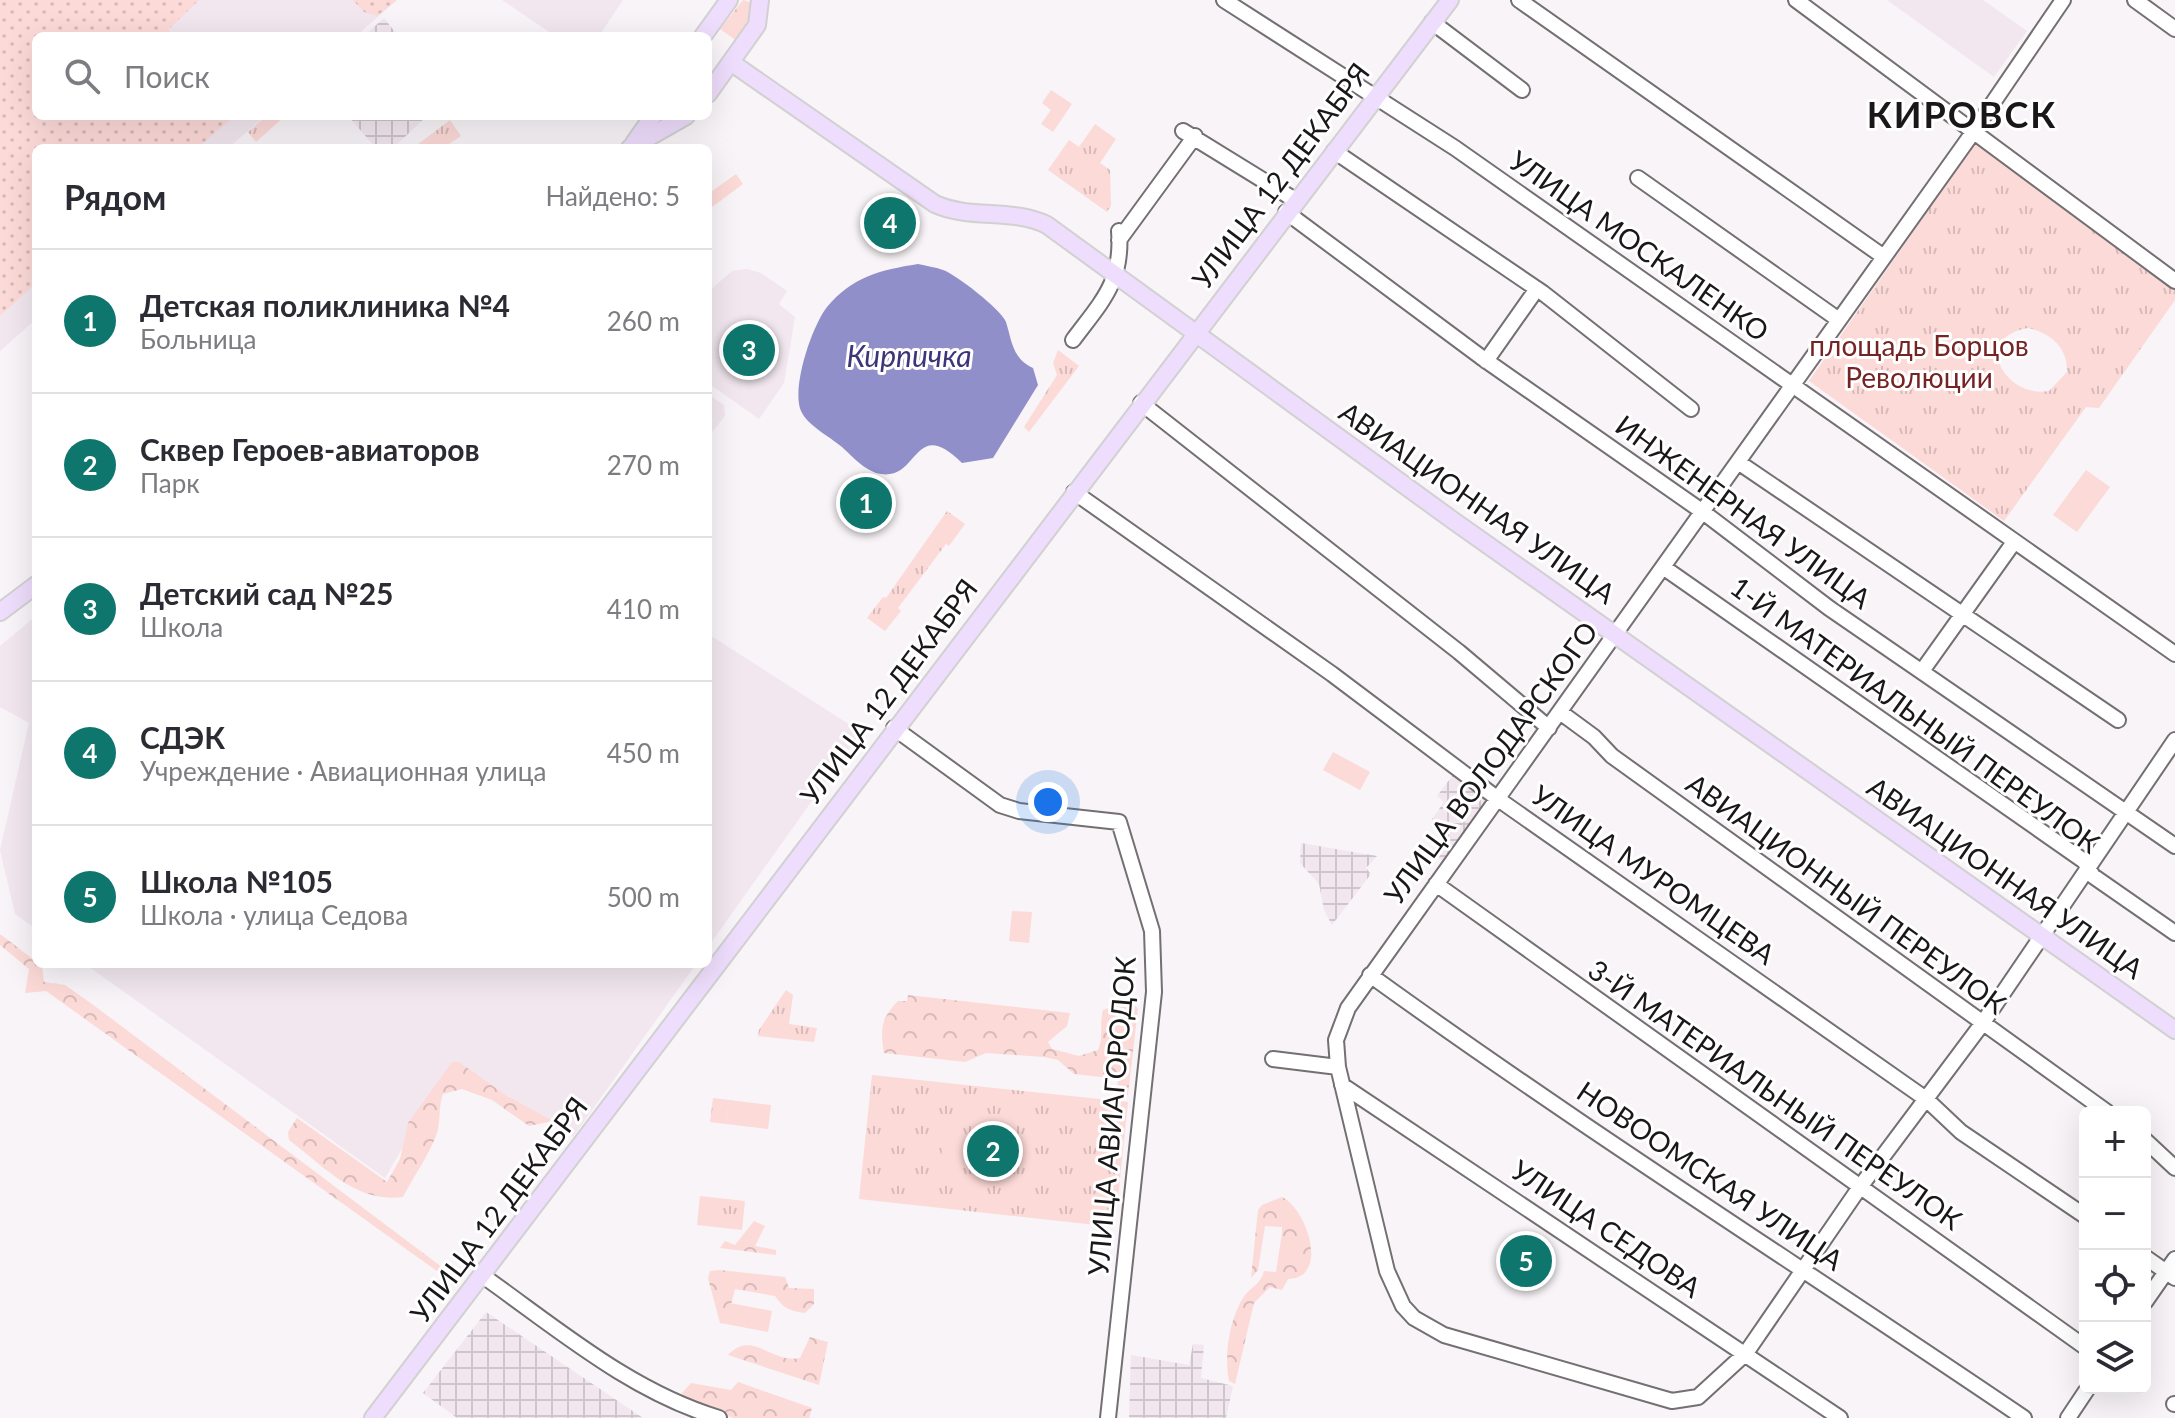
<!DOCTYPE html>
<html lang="ru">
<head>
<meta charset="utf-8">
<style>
	body { margin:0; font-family:Lato,sans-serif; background:#f7f7f7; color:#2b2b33 }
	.controls { position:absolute; right:24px; bottom:24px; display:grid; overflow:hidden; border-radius:12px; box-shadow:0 8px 32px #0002 }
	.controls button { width:72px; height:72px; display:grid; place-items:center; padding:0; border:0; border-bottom:2px solid #e1e1e2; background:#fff; color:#2b2b33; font:40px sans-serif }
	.you { position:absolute; left:1048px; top:802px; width:28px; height:28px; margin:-20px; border:6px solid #fff; border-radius:50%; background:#1a73e8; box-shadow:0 0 0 12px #1a73e833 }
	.badge { display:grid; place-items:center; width:52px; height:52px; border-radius:50%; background:#0f766e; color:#fff; font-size:26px; font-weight:700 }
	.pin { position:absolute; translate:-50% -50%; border:4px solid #fff; box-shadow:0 2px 8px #0006 }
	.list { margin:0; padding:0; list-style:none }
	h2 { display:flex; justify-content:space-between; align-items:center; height:104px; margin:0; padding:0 32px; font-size:34px }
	h2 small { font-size:26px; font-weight:400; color:#7c7c81 }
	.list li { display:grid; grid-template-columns:52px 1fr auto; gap:24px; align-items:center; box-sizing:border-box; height:144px; padding:0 32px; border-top:2px solid #e1e1e2 }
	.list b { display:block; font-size:30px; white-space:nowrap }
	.list p { margin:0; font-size:26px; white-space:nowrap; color:#7c7c81 }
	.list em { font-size:26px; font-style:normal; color:#7c7c81 }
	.icon { flex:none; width:44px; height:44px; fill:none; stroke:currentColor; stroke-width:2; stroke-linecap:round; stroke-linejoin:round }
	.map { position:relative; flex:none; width:2175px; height:1418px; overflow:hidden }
	.search { position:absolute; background:#fff; box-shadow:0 8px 32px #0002; left:32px; top:32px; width:680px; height:88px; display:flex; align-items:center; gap:20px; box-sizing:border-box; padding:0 28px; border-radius:12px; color:#7c7c81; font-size:30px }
	.panel { position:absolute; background:#fff; box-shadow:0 8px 32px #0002; left:32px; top:144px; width:680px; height:824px; border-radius:12px }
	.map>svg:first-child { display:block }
</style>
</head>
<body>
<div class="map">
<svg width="2175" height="1418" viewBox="0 0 2175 1418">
	<defs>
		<pattern id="industrial-grid" width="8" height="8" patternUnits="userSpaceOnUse" patternTransform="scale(2)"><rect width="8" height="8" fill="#f2e7ef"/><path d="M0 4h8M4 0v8" fill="none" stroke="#cfc5cc"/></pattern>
		<pattern id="grass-dots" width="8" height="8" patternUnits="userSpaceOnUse" patternTransform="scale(2)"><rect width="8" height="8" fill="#fcdad8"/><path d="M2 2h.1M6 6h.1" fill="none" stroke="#d7bab9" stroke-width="1.8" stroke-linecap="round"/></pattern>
		<pattern id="forest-crowns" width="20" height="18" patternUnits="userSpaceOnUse" patternTransform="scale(2)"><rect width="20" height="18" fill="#fcdad8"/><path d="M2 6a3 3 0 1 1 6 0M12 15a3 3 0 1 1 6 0" fill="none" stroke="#d7bab9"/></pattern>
		<pattern id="park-tufts" width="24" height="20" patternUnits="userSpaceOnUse" patternTransform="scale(2)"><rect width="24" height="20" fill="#fcdad8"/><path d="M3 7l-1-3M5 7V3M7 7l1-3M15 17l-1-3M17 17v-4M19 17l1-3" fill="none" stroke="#d7bab9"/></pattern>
	</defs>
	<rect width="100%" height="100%" fill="#f8f4f7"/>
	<path fill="#f2e7ef" d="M 0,0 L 397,0 L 356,36 L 36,36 L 36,116 L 265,116 L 228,148 L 36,148 L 36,319 L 0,351 Z
		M 502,0 L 623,0 L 599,36 L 555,36 Z
		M 1887,0 L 1983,0 L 2027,31 L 1994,77 Z
		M 747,269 L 761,273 L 787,291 L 779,304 L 795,317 L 784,383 L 759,419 L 708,383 L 708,292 L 732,271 Z
		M 708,394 L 724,405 L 725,416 L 708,437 Z
		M 36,616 L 36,929 L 15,914 L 0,850 L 29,723 L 0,707 L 0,646 Z
		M 708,634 L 861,732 L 708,947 Z
		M 85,964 L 696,964 L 573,1137 L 452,1062 L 385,1178 Z"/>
	<path fill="url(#industrial-grid)" d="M 384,18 L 395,32 L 391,36 L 364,36 Z
		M 348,116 L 427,116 L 393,148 L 376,148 Z
		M 1453,775 L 1489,802 L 1444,862 L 1431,853 L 1447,831 L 1432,819 L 1444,802 L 1437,796 Z
		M 1301,843 L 1377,856 L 1366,868 L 1371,874 L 1332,925 L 1324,910 L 1319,884 L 1300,863 Z
		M 486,1312 L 643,1418 L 457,1418 L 423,1393 Z
		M 1193,1344 L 1204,1345 L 1201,1378 L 1233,1386 L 1226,1418 L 1129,1418 L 1131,1355 L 1189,1365 Z"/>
	<path fill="url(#grass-dots)" d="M 0,0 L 199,0 L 169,29 L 170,36 L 36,36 L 36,116 L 235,116 L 197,148 L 36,148 L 36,283 L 0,316 Z
		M 353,0 L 397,0 L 377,16 L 364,12 Z"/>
	<path fill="url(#forest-crowns)" d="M 743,0 L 750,2 L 754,13 L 737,41 L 720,29 Z
		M 0,934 L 42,966 L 44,982 L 65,985 L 92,1004 L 455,1277 L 448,1279 L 46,991 L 25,993 L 29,969 L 0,945 Z
		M 908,995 L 1070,1013 L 1067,1026 L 1048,1042 L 1052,1049 L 1079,1056 L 1098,1050 C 1104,1037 1099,1024 1103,1010 L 1121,1003 L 1134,1004 L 1138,1009 L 1128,1095 L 1116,1097 L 1118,1079 L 1074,1074 L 1058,1060 L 1044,1057 L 986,1053 L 965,1062 L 884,1053 C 880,1029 881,1018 898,1001 L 907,1001 Z
		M 452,1062 L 459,1062 L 507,1096 L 553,1121 L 529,1126 L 492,1100 L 462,1089 L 443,1094 C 438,1107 441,1120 437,1133 C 429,1156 414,1175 403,1197 C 355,1203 325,1167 289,1140 L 288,1132 L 297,1118 L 387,1182 L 400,1159 L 408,1123 Z
		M 1282,1197 C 1307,1209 1330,1278 1288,1279 L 1282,1290 L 1270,1287 L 1254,1303 L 1235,1384 L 1229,1381 C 1224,1355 1229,1318 1245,1295 C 1252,1286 1261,1284 1264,1271 L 1276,1272 L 1282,1233 L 1282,1227 L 1265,1226 L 1258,1270 L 1251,1278 L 1258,1210 L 1262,1205 Z
		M 754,1221 L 765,1226 L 755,1246 L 776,1250 L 776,1255 L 720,1248 L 725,1241 L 735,1245 Z
		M 719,1270 L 785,1277 L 789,1288 L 814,1289 L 814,1304 L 805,1313 C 790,1311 783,1308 775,1296 L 735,1289 L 726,1324 L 720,1323 L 708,1278 L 710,1271 Z
		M 810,1337 L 828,1342 L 819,1385 L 728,1355 C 752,1329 771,1364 800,1358 Z
		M 738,1382 L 812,1408 L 809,1418 L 734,1418 L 684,1403 L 682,1393 L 691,1383 L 731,1390 Z"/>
	<path fill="url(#park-tufts)" fill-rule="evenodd" d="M 1051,90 L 1072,104 L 1053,132 L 1041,124 L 1051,110 L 1042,103 Z
		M 266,116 L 285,116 L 256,142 L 248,132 Z
		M 450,120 L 461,136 L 443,148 L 413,148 Z
		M 1095,124 L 1116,139 L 1100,163 L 1110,170 L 1111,206 L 1107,212 L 1048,170 L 1069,140 L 1079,147 Z
		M 1976,142 L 2175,288 L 2175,300 L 2099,408 L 2086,407 L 2004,521 L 1809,381 ZM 2028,328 C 2051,333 2068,348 2067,372 L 2049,391 C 2006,399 1970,338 2028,328 Z
		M 736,174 L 743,184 L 708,210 L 708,194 Z
		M 1058,350 L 1079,366 L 1029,432 L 1024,427 L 1057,375 L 1053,363 Z
		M 947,511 L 965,524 L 949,546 L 946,544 L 898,608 L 901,611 L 885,631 L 867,618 L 883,597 L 886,598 Z
		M 786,990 L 793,995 L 789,1024 L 817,1028 L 814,1042 L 758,1036 L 759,1030 Z
		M 872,1075 L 1128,1102 L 1115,1227 L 859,1199 Z
		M 713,1098 L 729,1100 L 726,1124 L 710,1122 Z
		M 700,1196 L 745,1201 L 742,1230 L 697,1225 Z"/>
	<path fill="#fcdad8" d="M 2086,470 L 2110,487 L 2077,532 L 2053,515 Z
		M 1333,752 L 1370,772 L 1360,790 L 1323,770 Z
		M 1012,911 L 1032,912 L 1029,943 L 1009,941 Z
		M 729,1100 L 771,1105 L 768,1129 L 726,1124 Z
		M 944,1129 L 965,1132 L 961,1171 L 940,1169 Z
		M 730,1303 L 772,1311 L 768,1332 L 726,1324 Z"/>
	<path fill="#918fc9" d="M 918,264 C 926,266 935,267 943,270 C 955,274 1001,309 1006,322 C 1012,341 1012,358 1033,368 L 1038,385 L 993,458 L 962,463 C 914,415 919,480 881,474 C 866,472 853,457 842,447 C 829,436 808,426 801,411 C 791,388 812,326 827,307 C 852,277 880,270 918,264 Z"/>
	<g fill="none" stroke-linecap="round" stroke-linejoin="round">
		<defs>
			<path id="minor" d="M 1224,0 L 1455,148 L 2175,654
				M 1519,0 L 1884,257
				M 1796,0 L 2175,281
				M 2063,0 L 1969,138 L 1348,1008 L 1336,1040 L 1338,1067 L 1387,1271 L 1403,1306 L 1414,1318 L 1444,1335 L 1672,1401 L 1698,1397 L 1746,1353 L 1860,1187 L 1982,1024 L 2175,740
				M 2135,0 L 2175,29
				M 1432,22 L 1522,90
				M 1183,131 L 1295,200
				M 1334,151 L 1543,293 L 1691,409
				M 1638,178 L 1839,320
				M 1286,212 L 1481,357 L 1703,512 L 1829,608 L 2175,846
				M 1119,240 L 1195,136
				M 1073,340 C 1102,301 1123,282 1119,231
				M 1486,361 L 1536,290
				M 1141,403 L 1459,652 L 1549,728
				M 1738,462 L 2118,720
				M 1074,492 L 1332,674 L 1498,799 L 1926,1099 L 1961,1132 L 2085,1216
				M 1663,567 L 2084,861 L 2093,876 L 2175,933
				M 1922,671 L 2014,542
				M 1560,712 L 1594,737 L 1612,756 L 2107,1112
				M 894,728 L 1000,805 L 1019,811 L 1119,822 L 1152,931 L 1154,992 L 1108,1418
				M 1436,884 L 2085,1347
				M 1370,975 C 1583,1129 1806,1270 2024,1418
				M 1273,1059 L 1338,1067
				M 1342,1085 L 1840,1418
				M 2145,1140 L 2175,1168
				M 2145,1257 L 2175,1278
				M 483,1276 C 558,1329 630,1391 719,1418
				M 2145,1302 L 2175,1259
				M 2174,1404 L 2175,1404
				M 2068,1418 L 2088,1388"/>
			<path id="major" d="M 703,36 L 729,0
				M 732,63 L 935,204 C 971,220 1012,208 1047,225 L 1451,519 L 2175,1030
				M 708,94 L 757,25 L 760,0
				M 634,143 L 653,116
				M 630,148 L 686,116
				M 0,612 L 36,585
				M 373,1418 L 1450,0"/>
		</defs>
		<use href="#minor" stroke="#736f72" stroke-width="18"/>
		<use href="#major" stroke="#d1d1d1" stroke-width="20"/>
		<use href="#minor" stroke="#fff" stroke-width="14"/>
		<use href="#major" stroke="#eeddfc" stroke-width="16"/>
	</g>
	<g text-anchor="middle" stroke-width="6" stroke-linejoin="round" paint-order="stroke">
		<g font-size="28" fill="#191718" stroke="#fff">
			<text transform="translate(1281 176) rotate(-53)" y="10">УЛИЦА 12 ДЕКАБРЯ</text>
			<text transform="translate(1639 246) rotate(35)" y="10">УЛИЦА МОСКАЛЕНКО</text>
			<text transform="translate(1477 503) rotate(35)" y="10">АВИАЦИОННАЯ УЛИЦА</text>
			<text transform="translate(1743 512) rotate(36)" y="10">ИНЖЕНЕРНАЯ УЛИЦА</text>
			<text transform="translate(889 692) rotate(-53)" y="10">УЛИЦА 12 ДЕКАБРЯ</text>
			<text transform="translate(1915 715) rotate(36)" y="10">1-Й МАТЕРИАЛЬНЫЙ ПЕРЕУЛОК</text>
			<text transform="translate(1491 763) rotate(-54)" y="10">УЛИЦА ВОЛОДАРСКОГО</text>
			<text transform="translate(1653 875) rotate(35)" y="10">УЛИЦА МУРОМЦЕВА</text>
			<text transform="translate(2005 878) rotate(35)" y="10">АВИАЦИОННАЯ УЛИЦА</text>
			<text transform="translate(1846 894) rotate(36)" y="10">АВИАЦИОННЫЙ ПЕРЕУЛОК</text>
			<text transform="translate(1775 1095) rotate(35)" y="10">3-Й МАТЕРИАЛЬНЫЙ ПЕРЕУЛОК</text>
			<text transform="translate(1112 1116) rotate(-85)" y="10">УЛИЦА АВИАГОРОДОК</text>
			<text transform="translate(1710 1176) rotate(34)" y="10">НОВООМСКАЯ УЛИЦА</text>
			<text transform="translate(499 1210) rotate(-53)" y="10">УЛИЦА 12 ДЕКАБРЯ</text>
			<text transform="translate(1606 1229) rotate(34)" y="10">УЛИЦА СЕДОВА</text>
		</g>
		<g font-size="28" fill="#752325" stroke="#fff">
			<text x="1919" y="356">площадь Борцов<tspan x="1919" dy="32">Революции</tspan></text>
		</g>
		<g font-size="30" font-style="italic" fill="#3d347a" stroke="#fff">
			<text x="909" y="367">Кирпичка</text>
		</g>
		<g font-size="36" font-weight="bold" letter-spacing="2" fill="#191718" stroke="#fff">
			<text x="1962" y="128">КИРОВСК</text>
		</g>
	</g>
</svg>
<div class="controls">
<button>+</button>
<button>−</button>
<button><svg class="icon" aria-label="locate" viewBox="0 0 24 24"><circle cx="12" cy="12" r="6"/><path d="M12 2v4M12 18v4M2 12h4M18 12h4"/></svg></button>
<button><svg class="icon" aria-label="layers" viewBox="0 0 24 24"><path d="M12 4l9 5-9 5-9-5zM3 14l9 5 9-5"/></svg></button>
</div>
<div class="you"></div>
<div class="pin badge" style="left:866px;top:503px">1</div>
<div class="pin badge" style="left:993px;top:1151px">2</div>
<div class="pin badge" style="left:749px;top:350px">3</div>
<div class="pin badge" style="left:890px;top:223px">4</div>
<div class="pin badge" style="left:1526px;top:1261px">5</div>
<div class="search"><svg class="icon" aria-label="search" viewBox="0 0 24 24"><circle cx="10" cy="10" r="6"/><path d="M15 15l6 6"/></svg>Поиск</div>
<section class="panel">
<h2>Рядом<small>Найдено: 5</small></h2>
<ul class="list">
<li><span class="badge">1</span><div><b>Детская поликлиника №4</b><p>Больница</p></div><em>260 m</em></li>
<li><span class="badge">2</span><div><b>Сквер Героев-авиаторов</b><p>Парк</p></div><em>270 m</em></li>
<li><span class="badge">3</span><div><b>Детский сад №25</b><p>Школа</p></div><em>410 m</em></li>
<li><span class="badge">4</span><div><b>СДЭК</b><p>Учреждение · Авиационная улица</p></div><em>450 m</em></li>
<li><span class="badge">5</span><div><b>Школа №105</b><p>Школа · улица Седова</p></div><em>500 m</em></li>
</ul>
</section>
</div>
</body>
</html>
